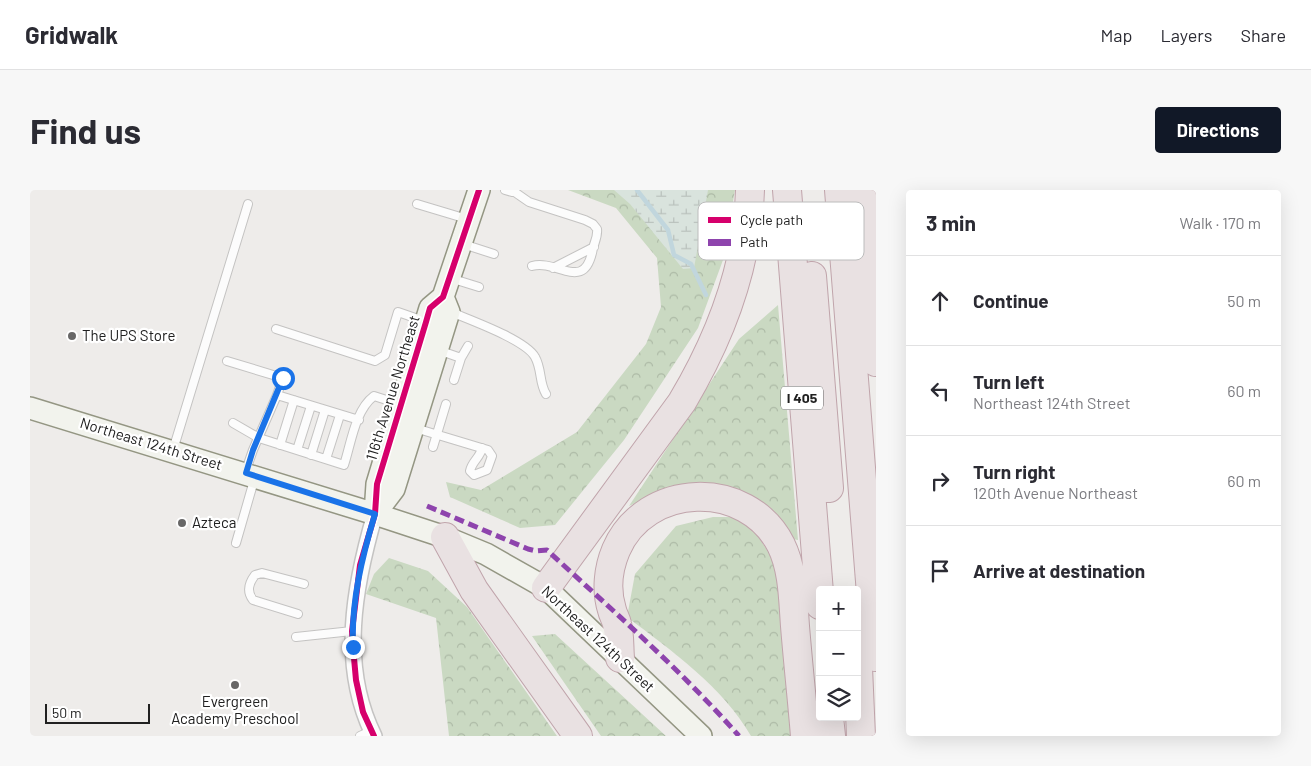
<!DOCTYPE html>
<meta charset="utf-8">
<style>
:root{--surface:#fff;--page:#f7f7f7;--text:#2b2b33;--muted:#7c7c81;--line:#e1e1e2;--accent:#111827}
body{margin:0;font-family:Barlow,sans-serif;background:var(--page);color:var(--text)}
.controls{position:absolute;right:15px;bottom:15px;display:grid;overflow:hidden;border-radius:5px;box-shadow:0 5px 20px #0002}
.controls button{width:45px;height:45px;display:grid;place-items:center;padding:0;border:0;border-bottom:1px solid var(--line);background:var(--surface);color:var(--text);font:25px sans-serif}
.scale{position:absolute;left:15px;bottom:12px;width:105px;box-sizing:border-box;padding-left:5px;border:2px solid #202020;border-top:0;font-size:14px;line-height:18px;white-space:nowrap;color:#202020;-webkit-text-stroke:4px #fff;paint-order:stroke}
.stop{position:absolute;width:15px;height:15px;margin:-11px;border:4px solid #1a73e8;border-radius:50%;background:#fff}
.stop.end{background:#1a73e8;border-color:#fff;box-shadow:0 1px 5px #0008}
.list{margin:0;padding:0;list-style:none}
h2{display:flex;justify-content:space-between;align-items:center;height:65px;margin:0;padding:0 20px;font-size:21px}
h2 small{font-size:16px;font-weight:400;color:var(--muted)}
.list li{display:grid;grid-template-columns:32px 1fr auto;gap:15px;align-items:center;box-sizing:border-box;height:90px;padding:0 20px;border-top:1px solid var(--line)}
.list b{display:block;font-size:19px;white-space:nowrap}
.list p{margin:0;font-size:16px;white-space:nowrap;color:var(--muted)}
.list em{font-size:16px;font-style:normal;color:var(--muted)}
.icon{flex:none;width:28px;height:28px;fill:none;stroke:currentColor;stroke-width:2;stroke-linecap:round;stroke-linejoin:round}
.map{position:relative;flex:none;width:846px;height:546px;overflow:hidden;border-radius:5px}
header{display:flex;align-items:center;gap:30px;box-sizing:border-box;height:70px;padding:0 25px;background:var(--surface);border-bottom:1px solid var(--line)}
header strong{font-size:24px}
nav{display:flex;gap:28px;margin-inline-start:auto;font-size:18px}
.intro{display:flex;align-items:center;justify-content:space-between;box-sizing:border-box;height:120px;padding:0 30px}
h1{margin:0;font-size:35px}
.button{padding:12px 22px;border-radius:5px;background:var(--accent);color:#fff;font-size:18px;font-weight:700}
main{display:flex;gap:30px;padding:0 30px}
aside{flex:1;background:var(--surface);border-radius:5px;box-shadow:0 5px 20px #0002}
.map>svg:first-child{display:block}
</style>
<header>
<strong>Gridwalk</strong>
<nav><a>Map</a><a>Layers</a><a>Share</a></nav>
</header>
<div class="intro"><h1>Find us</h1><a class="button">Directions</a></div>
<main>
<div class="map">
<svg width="846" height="546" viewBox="0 0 846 546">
<defs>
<pattern id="forest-crowns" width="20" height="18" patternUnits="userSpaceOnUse" patternTransform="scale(1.25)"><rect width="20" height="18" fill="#cad9c2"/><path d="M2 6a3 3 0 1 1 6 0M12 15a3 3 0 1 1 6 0" fill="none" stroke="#adbaa6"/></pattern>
<pattern id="wetland-marsh" width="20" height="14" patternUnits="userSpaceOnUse" patternTransform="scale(1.25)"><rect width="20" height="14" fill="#d9e3dd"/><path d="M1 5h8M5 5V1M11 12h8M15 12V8" fill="none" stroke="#bac2bd"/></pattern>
</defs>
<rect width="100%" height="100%" fill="#eeecea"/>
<path fill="url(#forest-crowns)" d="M 538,0 L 705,0 L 693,70 L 668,138 L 594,250 L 525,335 L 490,338 L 420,307 L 416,292 L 451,300 L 547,242 L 616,154 L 631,117 L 627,68 L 586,18 Z
M 748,115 L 768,350 L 762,349 C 757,342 752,333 747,327 C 720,296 676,287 638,299 C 625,303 612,310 599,316 L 709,149 Z
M 683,327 L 710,327 L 724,340 L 741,366 L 751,397 L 765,546 L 721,546 C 693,497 642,461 597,427 L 605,384 L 646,336 Z
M 359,368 L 398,381 L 437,417 L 527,546 L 419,546 L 406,428 L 336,404 L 344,384 Z
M 525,444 L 636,546 L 571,546 L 502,446 Z"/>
<path fill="url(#wetland-marsh)" d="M 584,0 L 678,0 L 664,78 L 653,79 L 600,14 Z"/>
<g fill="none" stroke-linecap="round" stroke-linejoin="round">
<path stroke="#c1d6dd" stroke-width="4.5" d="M 607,0 L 638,40 L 644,65 L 661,74 L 676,105"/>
<g stroke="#c4c3c2" stroke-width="10">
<path id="lane" d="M 475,0 L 482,2
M 486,3 L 499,12 L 555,30 L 563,34 L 567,39 C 568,46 565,51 563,58 C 555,104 528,69 502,76
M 387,14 L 437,29
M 433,54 L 464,64
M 523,78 L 564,57
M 420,88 L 449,97
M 421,122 C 440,130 496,150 505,167 C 512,179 509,193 516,204
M 246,139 L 345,171 L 355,165 L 368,122 L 394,131
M 408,160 L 431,168 L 424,190
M 431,168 L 438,156
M 197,171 L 253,188 L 247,205
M 203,233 L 229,248 L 314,275 C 321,254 325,220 344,206 L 369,214
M 385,238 L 458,260 L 462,266 L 457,280 L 444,285 L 440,281 C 442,271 450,268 452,258
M 250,255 L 264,210
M 403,257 L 416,214
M 143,260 L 218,14
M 267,260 L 281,216
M 281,265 L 295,220
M 296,269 L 310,225
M 215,283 L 223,260 L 247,205 L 329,230
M 206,353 L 225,287
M 268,424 L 223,410 C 216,401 219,393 225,385 L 232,383 L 274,394
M 266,447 L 322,441
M 330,546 L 341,541"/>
</g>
<g stroke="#c4c3c2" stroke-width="18">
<path id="street" d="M 344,546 C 309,476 324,396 345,324"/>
</g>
<g stroke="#949683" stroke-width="24">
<path id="secondary" d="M 0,218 L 345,324 L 415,347 L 456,364 L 516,398 L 671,546
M 345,324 L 347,294 L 400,118 L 413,107 L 449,0
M 345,324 L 364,299 L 419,122 L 413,107"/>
</g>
<g stroke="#c0a4ab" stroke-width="30">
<path id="highway" d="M 757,0 L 790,415
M 809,0 L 846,467
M 832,0 L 846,172
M 782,86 L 799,298
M 415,347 L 444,400 L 548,546
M 516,398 L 652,212 C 690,148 718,75 720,0
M 827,454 L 831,546
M 590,468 C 589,457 590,445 587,434 C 586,429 583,425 582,420 C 576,401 578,379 586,360 C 615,292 717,288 751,355 C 763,379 763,409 765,436 C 768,473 772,509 775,546
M 799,527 L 801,546"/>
</g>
<use href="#lane" stroke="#fcfcfc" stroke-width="8"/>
<use href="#street" stroke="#fcfcfc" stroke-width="15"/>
<use href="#secondary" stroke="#f2f3ed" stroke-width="21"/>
<use href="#highway" stroke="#e9e1e2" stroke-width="28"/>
<path stroke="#8e44ad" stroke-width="5" stroke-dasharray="10 5" stroke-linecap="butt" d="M 397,316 L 498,359 L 506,361 L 517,360 C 583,421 650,479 709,546"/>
<g stroke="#fff" stroke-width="9">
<path id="cycleway" d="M 344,546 L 333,522 L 326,490 L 323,457 L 322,441 L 330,375 L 345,324 L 347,294 L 396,132 L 400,118 L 413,107 L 449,0"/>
</g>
<use href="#cycleway" stroke="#d6006c" stroke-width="6"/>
</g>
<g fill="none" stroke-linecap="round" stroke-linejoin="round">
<path stroke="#1a73e8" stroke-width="6" d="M 253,188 L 223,260 L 216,283 L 345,324 C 332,367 321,412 323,457"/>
</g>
<g fill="#686767" stroke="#fff" stroke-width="2">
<circle cx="42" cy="146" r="5"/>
<circle cx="152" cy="333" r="5"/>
<circle cx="205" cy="495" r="5"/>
</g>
<g text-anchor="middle" stroke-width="4.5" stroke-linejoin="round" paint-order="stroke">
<rect fill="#fff" stroke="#636363" stroke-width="1" x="751" y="196.5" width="42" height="23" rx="4"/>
<g font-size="14" font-weight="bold" fill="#202020">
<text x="772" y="213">I 405</text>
</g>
<g font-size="15" fill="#202020" stroke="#fff" text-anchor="start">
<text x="52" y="151">The UPS Store</text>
<text x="162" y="338">Azteca</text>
<text x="205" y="517" text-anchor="middle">Evergreen<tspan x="205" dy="17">Academy Preschool</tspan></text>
</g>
<g font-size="15" fill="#202020" stroke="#fff">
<text transform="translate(363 198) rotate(-73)" y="5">116th Avenue Northeast</text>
<text transform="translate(121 254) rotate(17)" y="5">Northeast 124th Street</text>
<text transform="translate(568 449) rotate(43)" y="5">Northeast 124th Street</text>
</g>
</g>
<rect x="668" y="12" width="166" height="58" rx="8" fill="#fff" stroke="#bcbcbc" stroke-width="1"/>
<rect x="678" y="27" width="23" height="6" fill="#d6006c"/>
<rect x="678" y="49" width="23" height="7" fill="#8e44ad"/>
<g font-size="14" fill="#202020">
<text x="710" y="35">Cycle path</text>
<text x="710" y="57">Path</text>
</g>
</svg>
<div class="controls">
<button>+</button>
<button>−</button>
<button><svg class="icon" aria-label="layers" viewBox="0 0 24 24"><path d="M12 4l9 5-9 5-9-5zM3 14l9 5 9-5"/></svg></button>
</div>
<div class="scale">50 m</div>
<div class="stop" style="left:253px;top:188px"></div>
<div class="stop end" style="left:323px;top:457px"></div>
</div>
<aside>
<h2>3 min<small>Walk · 170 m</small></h2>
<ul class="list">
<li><svg class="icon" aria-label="ahead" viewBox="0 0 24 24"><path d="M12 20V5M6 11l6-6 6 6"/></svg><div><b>Continue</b></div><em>50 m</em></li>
<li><svg class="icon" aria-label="left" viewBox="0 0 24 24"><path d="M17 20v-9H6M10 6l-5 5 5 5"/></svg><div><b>Turn left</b><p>Northeast 124th Street</p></div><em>60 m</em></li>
<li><svg class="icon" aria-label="right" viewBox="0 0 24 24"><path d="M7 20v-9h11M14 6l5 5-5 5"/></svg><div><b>Turn right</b><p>120th Avenue Northeast</p></div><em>60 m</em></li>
<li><svg class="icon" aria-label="arrive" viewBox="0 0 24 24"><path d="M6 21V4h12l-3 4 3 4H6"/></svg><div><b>Arrive at destination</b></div></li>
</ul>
</aside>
</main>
